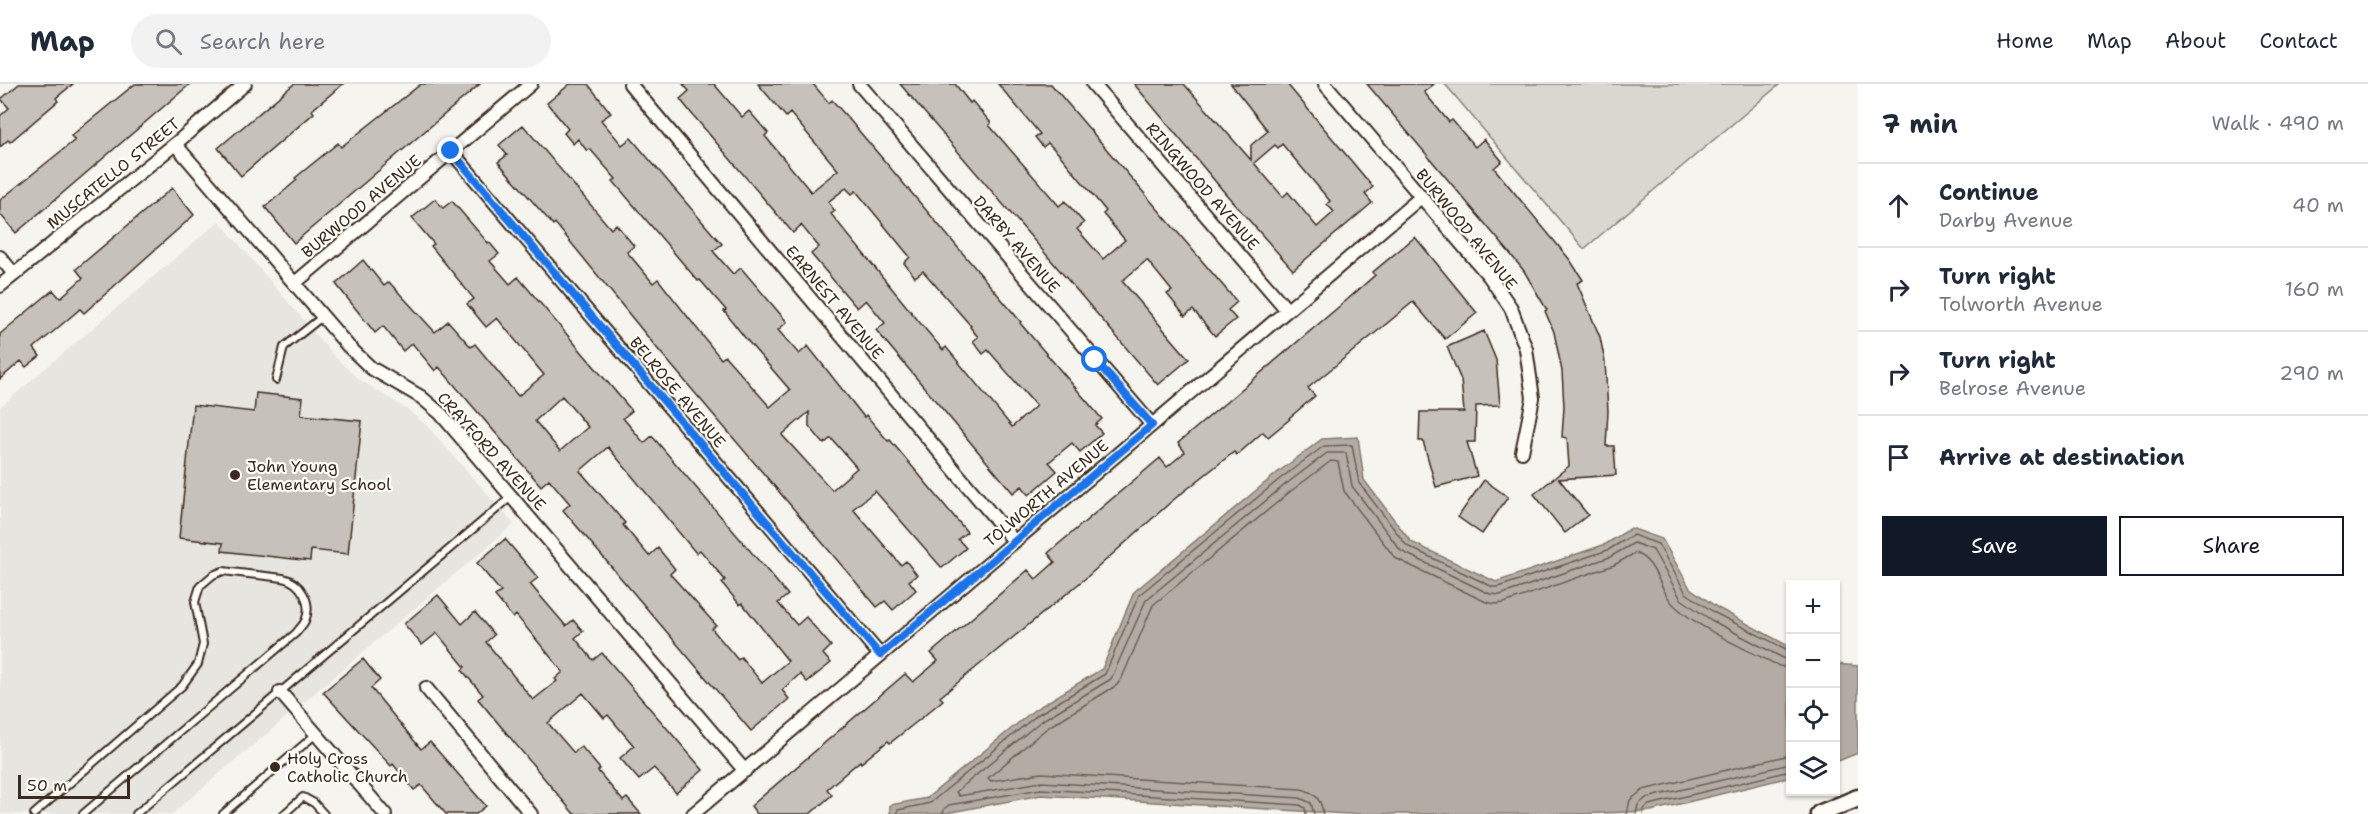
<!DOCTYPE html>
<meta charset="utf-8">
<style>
:root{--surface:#fff;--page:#f2f2f3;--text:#1f2937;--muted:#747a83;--line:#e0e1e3;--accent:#111827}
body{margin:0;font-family:"Shantell Sans",sans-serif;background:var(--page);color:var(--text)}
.controls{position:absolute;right:18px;bottom:18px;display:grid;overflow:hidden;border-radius:0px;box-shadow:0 2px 4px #0004}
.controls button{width:54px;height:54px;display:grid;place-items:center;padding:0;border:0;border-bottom:2px solid var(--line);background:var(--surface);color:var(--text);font:30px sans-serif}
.scale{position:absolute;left:18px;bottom:15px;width:112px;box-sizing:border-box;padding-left:6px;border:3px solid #3b2a1e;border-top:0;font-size:16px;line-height:21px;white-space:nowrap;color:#3b2a1e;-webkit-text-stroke:4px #fdfcf7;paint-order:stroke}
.stop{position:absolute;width:18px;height:18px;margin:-14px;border:4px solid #1a73e8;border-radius:50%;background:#fff}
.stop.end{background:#1a73e8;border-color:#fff;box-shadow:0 2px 6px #0008}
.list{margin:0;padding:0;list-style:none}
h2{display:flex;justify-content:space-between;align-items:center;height:78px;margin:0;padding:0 24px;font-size:26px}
h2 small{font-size:20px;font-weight:400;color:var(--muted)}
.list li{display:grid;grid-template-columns:39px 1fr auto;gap:18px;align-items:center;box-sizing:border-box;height:84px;padding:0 24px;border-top:2px solid var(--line)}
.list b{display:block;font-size:22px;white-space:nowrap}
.list p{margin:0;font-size:20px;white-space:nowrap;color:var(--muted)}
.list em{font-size:20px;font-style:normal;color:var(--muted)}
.actions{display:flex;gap:12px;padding:18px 24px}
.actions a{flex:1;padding:14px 0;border:2px solid var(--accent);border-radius:0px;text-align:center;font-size:21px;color:var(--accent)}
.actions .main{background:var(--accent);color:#fff}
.icon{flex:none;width:33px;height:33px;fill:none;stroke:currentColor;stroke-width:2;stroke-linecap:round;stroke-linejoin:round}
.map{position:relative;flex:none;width:1858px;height:730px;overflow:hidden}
header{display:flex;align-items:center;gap:36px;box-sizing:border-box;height:84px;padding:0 30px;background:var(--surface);border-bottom:2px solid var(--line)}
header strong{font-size:28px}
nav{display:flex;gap:33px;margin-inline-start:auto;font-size:21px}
.search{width:420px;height:54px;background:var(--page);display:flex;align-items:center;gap:15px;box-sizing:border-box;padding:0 21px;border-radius:33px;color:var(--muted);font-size:22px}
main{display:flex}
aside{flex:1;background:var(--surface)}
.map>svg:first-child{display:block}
</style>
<header>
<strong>Map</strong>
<div class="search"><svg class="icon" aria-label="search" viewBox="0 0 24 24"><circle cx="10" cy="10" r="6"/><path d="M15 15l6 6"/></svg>Search here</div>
<nav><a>Home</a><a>Map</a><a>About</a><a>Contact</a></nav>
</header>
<main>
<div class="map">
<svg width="1858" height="730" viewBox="0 0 1858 730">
<rect width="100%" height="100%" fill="#f5f4ee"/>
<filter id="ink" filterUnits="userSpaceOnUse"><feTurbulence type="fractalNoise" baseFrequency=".0167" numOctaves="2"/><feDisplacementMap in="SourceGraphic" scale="12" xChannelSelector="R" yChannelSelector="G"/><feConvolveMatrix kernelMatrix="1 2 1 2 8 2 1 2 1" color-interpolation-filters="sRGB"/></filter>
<g filter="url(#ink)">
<path fill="#e7e5df" d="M 219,137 L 335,273 L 357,294 L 408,326 L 427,342 L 514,440 L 172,730 L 0,730 L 0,323 Z"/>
<path fill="#dad6d0" stroke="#8a8077" stroke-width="1.5" d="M 1445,0 L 1780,0 L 1584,165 Z"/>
<path fill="#b4aca4" stroke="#84786e" stroke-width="1.5" d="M 1358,353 L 1364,396 L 1411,458 L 1496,498 L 1606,460 L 1631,444 L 1662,455 L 1690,504 L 1718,524 L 1790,563 L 1790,693 L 1651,727 L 1579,730 L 1348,730 L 1041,711 L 941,730 L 890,730 L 890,721 L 927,714 L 1034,626 L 1102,585 L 1134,508 L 1277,389 L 1322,355 Z
M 1836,580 L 1858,582 L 1858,669 L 1836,678 Z"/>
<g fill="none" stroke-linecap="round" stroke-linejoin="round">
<path stroke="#6b5e54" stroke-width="1.5" d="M 896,730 L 898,726 L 930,719 L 1037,631 L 1105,590 L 1139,511 L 1281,394 L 1324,362 L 1352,361 L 1359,399 L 1407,462 L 1493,503 L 1498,503 L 1608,466 L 1633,451 L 1658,460 L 1686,509 L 1715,529 L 1790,567
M 943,730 L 944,725 L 949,721 L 1041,705 L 1300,721 L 1305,724 L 1306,730
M 1314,730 L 1311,719 L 1300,714 L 1041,698 L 959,712 L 956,708 L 1041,637 L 1111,595 L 1146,516 L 1286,400 L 1327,369 L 1346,369 L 1352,402 L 1401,467 L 1490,510 L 1500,511 L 1610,473 L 1634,459 L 1653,466 L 1681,515 L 1711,536 L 1783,574 L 1790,575
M 1323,730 C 1322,716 1315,708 1301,705 L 1041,689 L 991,697 L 988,694 L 1047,644 L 1117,601 L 1122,594 L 1153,521 L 1291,407 L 1331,377 L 1338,378 L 1344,407 L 1395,474 L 1486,518 L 1496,520 L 1504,519 L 1614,481 L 1635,469 C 1657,477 1658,504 1673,520 C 1697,544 1748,566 1779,582 L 1790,584
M 1627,730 L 1630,716 L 1643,706 L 1790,671
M 1636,730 L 1638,721 L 1646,714 L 1790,680
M 1643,730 L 1644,725 L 1649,721 L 1790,687"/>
</g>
<path fill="#c7c1bb" stroke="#3b2a1e" stroke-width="1.5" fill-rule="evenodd" d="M 19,0 L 73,0 L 56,14 L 58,17 L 10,58 L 8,56 L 0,63 L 0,32 L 9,24 L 1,15 Z
M 135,0 L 190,0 L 16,149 L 0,130 L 0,116 L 75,56 L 71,52 Z
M 294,0 L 343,0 L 312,26 L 314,29 L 241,92 L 218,64 Z
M 421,0 L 480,0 L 294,159 L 265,123 L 297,96 L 295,94 L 338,59 L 341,63 Z
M 570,0 L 588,0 L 611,29 L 601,36 L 622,61 L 631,54 L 712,149 L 722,160 L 713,167 L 733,190 L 741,184 L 787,238 L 778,246 L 799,270 L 808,262 L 864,333 L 866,331 L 888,357 L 890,356 L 967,448 L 958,455 L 966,464 L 942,484 L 875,407 L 853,425 L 901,481 L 906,477 L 917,491 L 909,497 L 916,506 L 893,526 L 885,517 L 877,523 L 656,263 L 555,139 L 553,141 L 498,78 L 507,71 L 499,61 L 523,41 L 611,145 L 616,140 L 634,162 L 627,168 L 653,199 L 658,195 L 721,275 L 725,272 L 770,323 L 790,306 L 746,255 L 724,227 L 726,226 L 700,196 L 698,197 L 613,97 L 616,95 L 590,65 L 587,67 L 578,55 L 573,60 L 564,49 L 568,45 L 547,19 ZM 809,328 L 809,342 L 824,360 L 831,354 L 857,384 L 832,406 L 782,351 Z
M 683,0 L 714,0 L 742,33 L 749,27 L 768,49 L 765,52 L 811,108 L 838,86 L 790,29 L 786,33 L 758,0 L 813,0 L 829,19 L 832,16 L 848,34 L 1021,238 L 1020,239 L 1102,335 L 1095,341 L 1102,349 L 1080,368 L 1072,359 L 1049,378 L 1057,387 L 1029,411 L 1022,402 L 1013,409 L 876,246 L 885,239 L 866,216 L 857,224 L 811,170 L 819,163 L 801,141 L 793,149 L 692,30 L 680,15 L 689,7 ZM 846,104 L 852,110 L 856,107 L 910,173 L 904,179 L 915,193 L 923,187 L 971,242 L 970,243 L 978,253 L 973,257 L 983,270 L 988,266 L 1036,322 L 1012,343 L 946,263 L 943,266 L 921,240 L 831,130 L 835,127 L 828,118 Z
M 900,0 L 955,0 L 970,19 L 972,17 L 991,39 L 989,41 L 1059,122 L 1065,117 L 1084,139 L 1077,145 L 1103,175 L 1125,156 L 1103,130 L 1106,127 L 1059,70 L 1048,59 L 1043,63 L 1035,53 L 1040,50 L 998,0 L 1051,0 L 1237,218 L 1228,226 L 1236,235 L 1215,252 L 1193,226 L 1185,232 L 1167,210 L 1172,207 L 1147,176 L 1122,197 L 1189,275 L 1158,301 Z
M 1134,0 L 1184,0 L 1251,76 L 1251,61 L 1268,47 L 1231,0 L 1287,0 L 1373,103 L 1365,110 L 1372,119 L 1293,186 L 1225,109 ZM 1282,60 L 1330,117 L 1327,120 L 1334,128 L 1317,143 L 1288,108 L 1283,113 L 1254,79 L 1275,61 L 1278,64 Z
M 1367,0 L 1434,0 L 1424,8 L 1449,38 L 1452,36 L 1475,63 L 1484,55 L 1502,77 L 1494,84 L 1570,176 L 1583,196 L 1577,199 L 1600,253 L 1605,278 L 1608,327 L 1606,362 L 1614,362 L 1616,391 L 1559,395 L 1588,431 L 1565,449 L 1534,410 L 1569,382 L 1567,354 L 1562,353 L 1564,323 L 1562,287 L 1554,248 L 1545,227 L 1547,226 L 1524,187 L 1508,167 Z
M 172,104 L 194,131 L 84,229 L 80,225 L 34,264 L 40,272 L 26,283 L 21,277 L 0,295 L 0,250 L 53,206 L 60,214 L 83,194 L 76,185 Z
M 435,115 L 443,124 L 452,117 L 488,159 L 489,158 L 499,170 L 490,177 L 510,200 L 518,193 L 632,327 L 623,334 L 644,359 L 652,352 L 788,511 L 778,519 L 797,541 L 806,533 L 831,562 L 823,570 L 831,579 L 807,598 L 800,590 L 782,606 L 789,615 L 751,647 L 563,426 L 570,420 L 549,395 L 541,402 L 439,283 L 435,287 L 412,259 L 403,267 L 383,242 L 375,249 L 336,200 L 363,176 L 384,202 L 389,198 L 435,248 L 448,237 L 471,263 L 475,260 L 518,312 L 544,291 L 497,234 L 486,243 L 467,220 L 474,215 L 431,162 L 434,160 L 412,134 ZM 562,312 L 588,343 L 560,367 L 535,337 ZM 608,363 L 696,469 L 700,466 L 725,496 L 722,499 L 740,521 L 742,519 L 788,577 L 762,599 L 741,573 L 738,576 L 712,545 L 716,541 L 670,490 L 675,485 L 658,464 L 649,472 L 623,441 L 625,439 L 580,387 Z
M 1415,153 L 1477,229 L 1445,255 L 1413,218 L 1308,304 L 1315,312 L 1289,334 L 1290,335 L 1268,353 L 1263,348 L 1237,371 L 1234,368 L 1172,417 L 1087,493 L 940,613 L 943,616 L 919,636 L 890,659 L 888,657 L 861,679 L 860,677 L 827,705 L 832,711 L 810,730 L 757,730 L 751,722 L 905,590 L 913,598 L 938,577 L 931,569 L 1028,486 L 1036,495 L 1055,478 L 1048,469 L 1160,374 L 1167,383 L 1185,368 L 1178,359 L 1348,215 L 1375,191 L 1373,188 Z
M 1484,247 L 1496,276 L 1500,321 L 1476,322 L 1475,358 L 1467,358 L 1477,392 L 1436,403 L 1423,357 L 1419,357 L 1420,328 L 1464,328 L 1461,296 L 1447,263 Z
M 256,309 L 303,314 L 301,331 L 362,337 L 348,470 L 311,466 L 310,477 L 222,467 L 223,459 L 179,454 L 193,321 L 254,328 Z
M 1484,396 L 1508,413 L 1482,450 L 1458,433 Z
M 505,455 L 538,494 L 530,500 L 566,542 L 573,536 L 583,547 L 575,554 L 593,576 L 602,569 L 703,686 L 676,709 L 654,684 L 639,696 L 620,674 L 634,662 L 608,631 L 604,634 L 583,609 L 548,639 L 574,669 L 581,662 L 600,685 L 598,687 L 623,717 L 627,714 L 641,730 L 574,730 L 478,615 L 483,611 L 462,586 L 465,583 L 437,549 L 422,561 L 404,540 L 438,511 L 462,540 L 475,528 L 494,551 L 486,558 L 533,616 L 557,597 L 555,595 L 563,588 L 516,531 L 513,534 L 495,512 L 501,508 L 477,479 Z
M 363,575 L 380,596 L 371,604 L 421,665 L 430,658 L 486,722 L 476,730 L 446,730 L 421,701 L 414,706 L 393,680 L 391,682 L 323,608 Z"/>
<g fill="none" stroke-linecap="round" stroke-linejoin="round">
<g stroke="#3b2a1e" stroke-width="10">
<path id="lane" d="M 276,296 L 284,263 L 322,233
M 34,730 L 182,602 L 198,580 L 203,560 L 195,518 L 200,502 L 213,491 L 223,487 L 283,494 C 301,498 313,519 305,537 C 303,541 299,545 296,549 L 83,730
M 136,730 L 511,413
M 223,730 L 316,650
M 284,730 L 303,713 L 314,719 L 324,730"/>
</g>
<g stroke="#3b2a1e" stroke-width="16">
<path id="street" d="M 630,0 L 1014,457
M 859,0 L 1152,341
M 1093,0 L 1287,226
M 1325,0 L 1489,192 L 1511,224 L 1526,265 L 1533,314 L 1522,368
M 175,60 L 348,262 L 371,284 L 421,313 L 441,330 L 745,687
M 451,67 L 880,571
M 0,173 L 14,190
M 295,199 L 531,0
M 0,202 L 175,60 L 245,0
M 426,604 L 531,730
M 280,608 L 385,730
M 693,730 L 1421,113"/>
</g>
<g stroke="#3b2a1e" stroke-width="21">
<path id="secondary" d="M 1819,730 L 1858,714"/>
</g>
<use href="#lane" stroke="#fdfcf7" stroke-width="6"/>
<use href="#street" stroke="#fdfcf7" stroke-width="12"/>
<use href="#secondary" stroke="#fdfcf7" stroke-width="16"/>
</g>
</g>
<g fill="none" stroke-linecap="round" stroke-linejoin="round" filter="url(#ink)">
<path stroke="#1a73e8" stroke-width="8" d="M 451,67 L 880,571 L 1152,341 L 1095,276"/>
</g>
<g fill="#3b2a1e" stroke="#fdfcf7" stroke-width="2">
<circle cx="235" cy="391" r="6"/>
<circle cx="275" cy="683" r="6"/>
</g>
<g text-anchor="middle" stroke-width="4.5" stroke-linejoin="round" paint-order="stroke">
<g font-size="16" fill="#3b2a1e" stroke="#fdfcf7">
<text transform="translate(113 89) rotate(-39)" y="6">MUSCATELLO STREET</text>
<text transform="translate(1203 102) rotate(49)" y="6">RINGWOOD AVENUE</text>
<text transform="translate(361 122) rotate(-40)" y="6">BURWOOD AVENUE</text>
<text transform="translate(1467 145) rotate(51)" y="6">BURWOOD AVENUE</text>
<text transform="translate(1017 160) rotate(49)" y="6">DARBY AVENUE</text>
<text transform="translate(835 218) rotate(50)" y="6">EARNEST AVENUE</text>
<text transform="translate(678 308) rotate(50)" y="6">BELROSE AVENUE</text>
<text transform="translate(492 367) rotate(48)" y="6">CRAYFORD AVENUE</text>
<text transform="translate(1046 409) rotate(-40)" y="6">TOLWORTH AVENUE</text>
</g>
<g font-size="16" fill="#3b2a1e" stroke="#fdfcf7" text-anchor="start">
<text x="247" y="388">John Young<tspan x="247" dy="18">Elementary School</tspan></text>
<text x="287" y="680">Holy Cross<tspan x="287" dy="18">Catholic Church</tspan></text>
</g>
</g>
</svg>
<div class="controls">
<button>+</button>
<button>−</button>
<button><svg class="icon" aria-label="locate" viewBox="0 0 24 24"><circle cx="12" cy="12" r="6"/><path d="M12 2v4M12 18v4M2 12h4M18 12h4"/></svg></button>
<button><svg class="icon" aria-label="layers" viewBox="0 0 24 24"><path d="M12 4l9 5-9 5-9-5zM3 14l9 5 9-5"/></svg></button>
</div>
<div class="scale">50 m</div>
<div class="stop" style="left:1095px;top:276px"></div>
<div class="stop end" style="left:451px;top:67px"></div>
</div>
<aside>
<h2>7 min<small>Walk · 490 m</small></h2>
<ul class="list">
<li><svg class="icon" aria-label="ahead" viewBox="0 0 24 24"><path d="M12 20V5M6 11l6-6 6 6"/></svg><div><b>Continue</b><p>Darby Avenue</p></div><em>40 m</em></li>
<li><svg class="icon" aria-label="right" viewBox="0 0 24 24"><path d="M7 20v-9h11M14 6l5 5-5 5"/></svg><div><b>Turn right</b><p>Tolworth Avenue</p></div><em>160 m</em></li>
<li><svg class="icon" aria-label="right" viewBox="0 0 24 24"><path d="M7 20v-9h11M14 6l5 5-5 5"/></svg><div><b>Turn right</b><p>Belrose Avenue</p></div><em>290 m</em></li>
<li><svg class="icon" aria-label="arrive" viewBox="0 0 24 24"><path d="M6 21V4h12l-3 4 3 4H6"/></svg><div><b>Arrive at destination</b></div></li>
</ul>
<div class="actions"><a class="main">Save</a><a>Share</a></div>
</aside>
</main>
